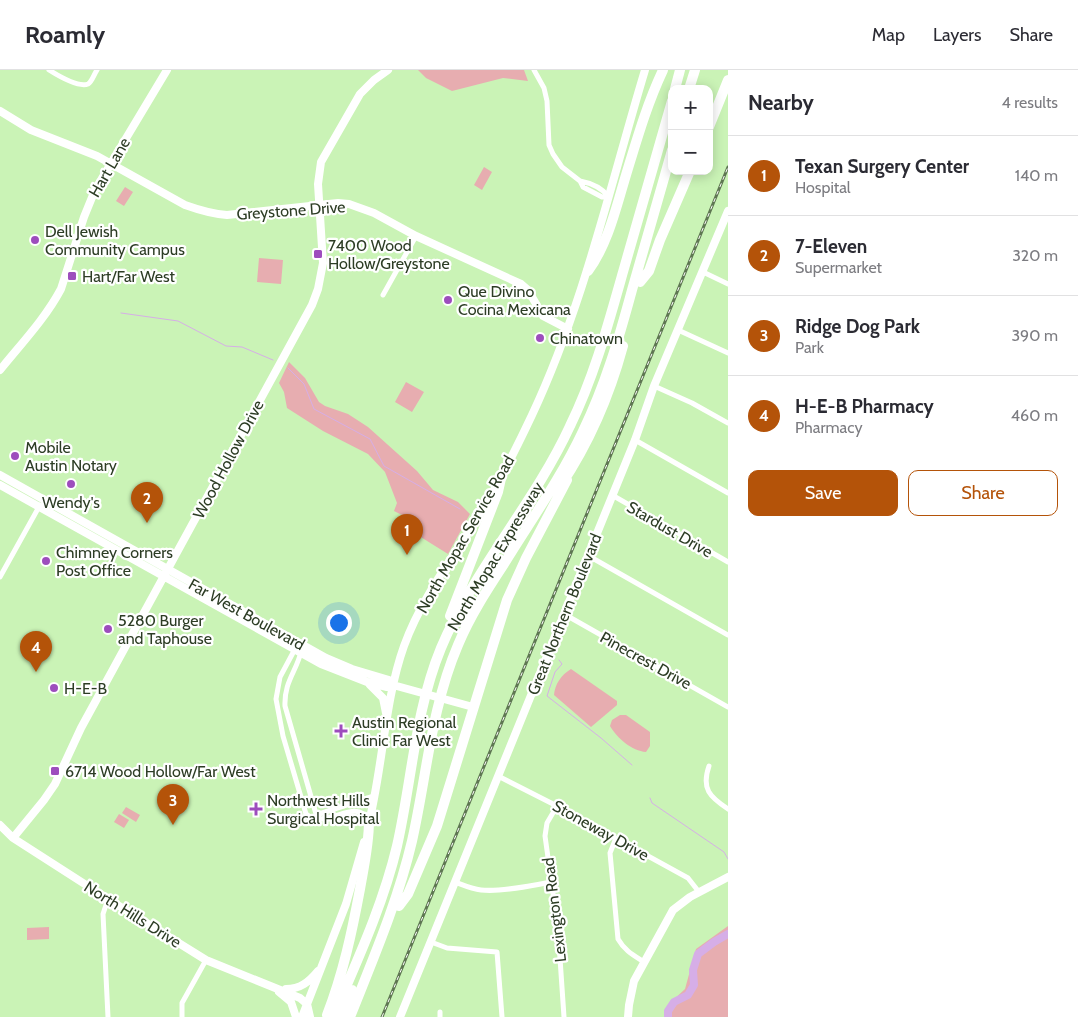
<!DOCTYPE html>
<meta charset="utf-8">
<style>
:root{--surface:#fff;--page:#f2f2f3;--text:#2b2b33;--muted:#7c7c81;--line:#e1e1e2;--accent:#b45309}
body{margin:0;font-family:Cabin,sans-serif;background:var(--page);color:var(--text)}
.controls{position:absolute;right:15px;top:15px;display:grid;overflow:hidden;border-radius:10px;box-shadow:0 2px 12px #0003}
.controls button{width:45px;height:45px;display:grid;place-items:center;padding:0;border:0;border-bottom:1px solid var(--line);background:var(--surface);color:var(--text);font:25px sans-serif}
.you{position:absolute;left:338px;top:552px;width:18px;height:18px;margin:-12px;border:4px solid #fff;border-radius:50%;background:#1a73e8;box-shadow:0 0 0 8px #1a73e833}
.badge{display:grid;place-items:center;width:32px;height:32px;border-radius:50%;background:var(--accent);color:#fff;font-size:16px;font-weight:700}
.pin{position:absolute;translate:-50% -41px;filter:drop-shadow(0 1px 2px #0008)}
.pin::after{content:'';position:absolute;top:26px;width:18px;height:15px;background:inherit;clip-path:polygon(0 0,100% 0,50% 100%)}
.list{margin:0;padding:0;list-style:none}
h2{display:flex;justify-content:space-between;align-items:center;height:65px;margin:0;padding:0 20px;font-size:21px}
h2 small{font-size:16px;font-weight:400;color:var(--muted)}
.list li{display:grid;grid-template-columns:32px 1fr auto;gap:15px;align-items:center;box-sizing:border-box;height:80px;padding:0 20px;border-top:1px solid var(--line)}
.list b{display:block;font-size:19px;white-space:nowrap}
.list p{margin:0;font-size:16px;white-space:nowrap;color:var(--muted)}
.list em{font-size:16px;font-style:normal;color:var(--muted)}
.actions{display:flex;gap:10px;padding:15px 20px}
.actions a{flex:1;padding:11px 0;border:1px solid var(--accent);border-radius:10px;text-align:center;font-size:18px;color:var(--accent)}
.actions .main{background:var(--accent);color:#fff}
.map{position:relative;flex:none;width:728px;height:947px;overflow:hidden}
header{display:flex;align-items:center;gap:30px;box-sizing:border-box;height:70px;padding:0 25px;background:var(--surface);border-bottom:1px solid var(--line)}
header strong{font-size:24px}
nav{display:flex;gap:28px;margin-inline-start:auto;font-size:18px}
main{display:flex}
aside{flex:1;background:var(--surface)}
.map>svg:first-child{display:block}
</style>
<header>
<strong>Roamly</strong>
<nav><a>Map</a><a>Layers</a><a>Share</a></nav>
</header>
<main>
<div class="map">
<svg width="728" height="947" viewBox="0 0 728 947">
<rect width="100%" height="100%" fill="#caf3b6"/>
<path fill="#e7adb0" d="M 418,0 L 524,0 L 528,11 L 503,8 L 452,21 L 426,8 Z
M 484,97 L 492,102 L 482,120 L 474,115 Z
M 125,117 L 133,122 L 124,136 L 116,131 Z
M 259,188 L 283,190 L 281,214 L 257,212 Z
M 289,292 L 305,308 L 319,332 L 325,336 L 348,344 L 368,357 L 417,401 L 433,420 L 458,432 L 470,444 L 448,484 L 403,456 L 402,445 L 394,441 L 397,433 L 385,402 L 368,384 L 323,361 L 287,338 L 284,322 L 279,313 Z
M 406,312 L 424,322 L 412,342 L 395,332 Z
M 571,599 L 617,631 L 617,635 L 591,657 L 554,625 C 555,614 561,605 571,599 Z
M 620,645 L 626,645 L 650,662 L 650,676 L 646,682 C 632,681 617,668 610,656 L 612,650 Z
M 126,737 L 140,745 L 136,752 L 122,743 Z
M 119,744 L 129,750 L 124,758 L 114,752 Z
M 728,856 L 728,947 L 667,947 L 667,936 L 685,919 L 696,879 Z
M 49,857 L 49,869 L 27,870 L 27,858 Z"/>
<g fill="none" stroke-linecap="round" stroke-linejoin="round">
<path stroke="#d6aee7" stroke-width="1" d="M 121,243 L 178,251 L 226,276 L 242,277 L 273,290
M 288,298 L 304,314 L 314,339 L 370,369 L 384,396 L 460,439
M 559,590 L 562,594 L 555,602 L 547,626 L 601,668 L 632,695
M 650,728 L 652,733 L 724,782 L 728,789"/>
<path stroke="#d6aee7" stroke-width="8" d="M 668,947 L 668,941 L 674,932 L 688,925 L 694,915 L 693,900 L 698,884 L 714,872 L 728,864"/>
<path stroke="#fff" stroke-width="5" d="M 49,0 C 57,5 78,18 88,14 C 92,12 94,4 97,0
M 534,0 L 544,18 L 547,31 L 549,75 L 553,84 L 562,97 L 580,111 L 583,117 L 602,127 L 609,127
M 580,111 C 591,113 602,118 609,127
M 703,202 L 728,214
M 383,225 L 416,166
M 678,260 L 728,283
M 654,316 L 692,333 L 728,353
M 635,370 L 728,423
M 612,425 L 728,492
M 587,485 L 728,565
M 0,507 L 40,435
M 564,544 L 728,637
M 295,579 L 280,607 L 276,629 L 283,666 L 306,744 C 328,761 354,726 369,750
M 301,582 C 296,602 284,612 285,636 L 316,744
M 709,696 C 701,719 710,727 728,739
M 498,706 L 557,736 L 688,808 L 699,822
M 557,736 L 547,753 L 545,766 L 558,859 L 564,947
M 316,745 L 374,726
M 616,768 L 610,783 L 618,869 C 625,881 633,885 644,892
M 455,812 C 463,815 472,819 481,820 C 501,822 531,816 551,812
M 108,829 L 103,844 L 108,947
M 431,872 L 447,878 L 497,882 L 502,947
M 440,942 L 440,947
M 182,947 L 182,933 L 206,890"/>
<path stroke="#fff" stroke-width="8" d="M 0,41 L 31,60 L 97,86 L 185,135 C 199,140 212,144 227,145 L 338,133 L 349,134 L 374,143 L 416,166 L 521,214 L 528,220 L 543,246 L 568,259
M 0,300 C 21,274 45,249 61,219 L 84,147 L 95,120 L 167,0
M 0,405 L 326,588 L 352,599 L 389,610 L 393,615 L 473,637
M 0,415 L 321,594 L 367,612 L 387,617 L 393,615
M 370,615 L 383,628 L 386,643
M 0,755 L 13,768 L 108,829 L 206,890 L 300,928 L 307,934 L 310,947
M 368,756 C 383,699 384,632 404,576 C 421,529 452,488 479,446 C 499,413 516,379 532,345 C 584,234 610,116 645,0
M 13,768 L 44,730 L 55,714 L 81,658 L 312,235 L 318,219 L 323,193 L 318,114 L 321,92 L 360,24 L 374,10 L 388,0
M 286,919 C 300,919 309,912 318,901
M 279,922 L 291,932 L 296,947
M 302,947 L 346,834 L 364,772
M 400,947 L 635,370 L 654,316 L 728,141
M 628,947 L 629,935 L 634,911 L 673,840 L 690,827 L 728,807"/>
<path stroke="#fff" stroke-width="10" d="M 675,19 L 680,0
M 689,19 L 695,0
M 709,57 L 728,10
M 588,201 C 608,174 616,138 626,105 C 637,69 647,34 663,0
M 640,212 L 649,201 L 660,170 L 690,101
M 561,415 C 589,373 610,324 623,276
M 450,546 L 498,422 L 502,404
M 399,836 L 408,824 L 437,756 L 507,530 L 526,488 L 567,410
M 327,945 C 343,904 352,862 360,819 C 364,796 369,774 369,751
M 333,947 C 357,891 383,835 397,776 C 412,710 415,641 441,578 C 474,499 534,434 570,356 C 594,307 608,255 623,202 C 639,145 656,88 672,31
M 341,947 L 352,920
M 350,947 C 373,889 398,831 412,771 C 427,705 431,638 458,575 C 470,546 487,520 504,494 C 531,450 561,408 583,361 C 605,316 619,268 632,220 C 645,174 659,127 672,80"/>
<g stroke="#5e7652" stroke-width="3">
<path id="rail" d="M 382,947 L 728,97"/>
</g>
<use href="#rail" stroke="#fff" stroke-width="1" stroke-dasharray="4" stroke-linecap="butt"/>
</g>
<g fill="#9d4dbd" stroke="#fff" stroke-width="2">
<circle cx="35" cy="170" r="5"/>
<rect x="313" y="179" width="10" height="10" rx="2.5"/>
<rect x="67" y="201" width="10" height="10" rx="2.5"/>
<circle cx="448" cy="230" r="5"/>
<circle cx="540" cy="268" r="5"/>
<circle cx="15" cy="386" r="5"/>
<circle cx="71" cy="414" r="5"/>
<circle cx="46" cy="491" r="5"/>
<circle cx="108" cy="559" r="5"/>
<circle cx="54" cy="618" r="5"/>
<path d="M338.5 653.5h5v5h5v5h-5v5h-5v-5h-5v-5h5z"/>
<rect x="50" y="696" width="10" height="10" rx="2.5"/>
<path d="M253.5 731.5h5v5h5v5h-5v5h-5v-5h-5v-5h5z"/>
</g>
<g text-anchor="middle" stroke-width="4.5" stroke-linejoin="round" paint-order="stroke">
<g font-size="16" fill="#2d3d25" stroke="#fff">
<text transform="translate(109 97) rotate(-60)" y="6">Hart Lane</text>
<text transform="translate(291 140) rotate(-4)" y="6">Greystone Drive</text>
<text transform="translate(228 389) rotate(-62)" y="6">Wood Hollow Drive</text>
<text transform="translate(670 459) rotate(30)" y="6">Stardust Drive</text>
<text transform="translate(465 464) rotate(-60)" y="6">North Mopac Service Road</text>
<text transform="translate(495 486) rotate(-59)" y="6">North Mopac Expressway</text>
<text transform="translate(247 544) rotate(29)" y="6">Far West Boulevard</text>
<text transform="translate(564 544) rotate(-68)" y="6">Great Northern Boulevard</text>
<text transform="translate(646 590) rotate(29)" y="6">Pinecrest Drive</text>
<text transform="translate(601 760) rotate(29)" y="6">Stoneway Drive</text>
<text transform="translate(554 840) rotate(-97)" y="6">Lexington Road</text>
<text transform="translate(133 844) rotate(32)" y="6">North Hills Drive</text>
</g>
<g font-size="16" fill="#2d3d25" stroke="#fff" text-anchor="start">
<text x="45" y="167">Dell Jewish<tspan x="45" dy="18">Community Campus</tspan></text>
<text x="328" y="181">7400 Wood<tspan x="328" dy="18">Hollow/Greystone</tspan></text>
<text x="82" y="212">Hart/Far West</text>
<text x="458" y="227">Que Divino<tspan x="458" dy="18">Cocina Mexicana</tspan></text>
<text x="550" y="274">Chinatown</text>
<text x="25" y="383">Mobile<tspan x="25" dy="18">Austin Notary</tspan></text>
<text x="71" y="438" text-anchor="middle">Wendy's</text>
<text x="56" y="488">Chimney Corners<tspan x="56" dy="18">Post Office</tspan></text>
<text x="118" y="556">5280 Burger<tspan x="118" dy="18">and Taphouse</tspan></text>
<text x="64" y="624">H-E-B</text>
<text x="352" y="658">Austin Regional<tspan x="352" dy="18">Clinic Far West</tspan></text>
<text x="65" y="707">6714 Wood Hollow/Far West</text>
<text x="267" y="736">Northwest Hills<tspan x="267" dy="18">Surgical Hospital</tspan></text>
</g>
</g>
</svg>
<div class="controls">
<button>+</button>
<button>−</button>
</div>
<div class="you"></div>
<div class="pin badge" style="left:407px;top:485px">1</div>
<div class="pin badge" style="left:147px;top:453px">2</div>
<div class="pin badge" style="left:173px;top:755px">3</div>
<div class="pin badge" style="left:36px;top:602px">4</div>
</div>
<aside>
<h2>Nearby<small>4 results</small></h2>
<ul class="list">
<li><span class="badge">1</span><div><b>Texan Surgery Center</b><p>Hospital</p></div><em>140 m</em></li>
<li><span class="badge">2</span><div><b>7-Eleven</b><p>Supermarket</p></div><em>320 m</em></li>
<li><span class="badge">3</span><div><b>Ridge Dog Park</b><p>Park</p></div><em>390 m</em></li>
<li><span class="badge">4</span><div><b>H-E-B Pharmacy</b><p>Pharmacy</p></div><em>460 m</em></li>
</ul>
<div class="actions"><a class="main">Save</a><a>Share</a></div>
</aside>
</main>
